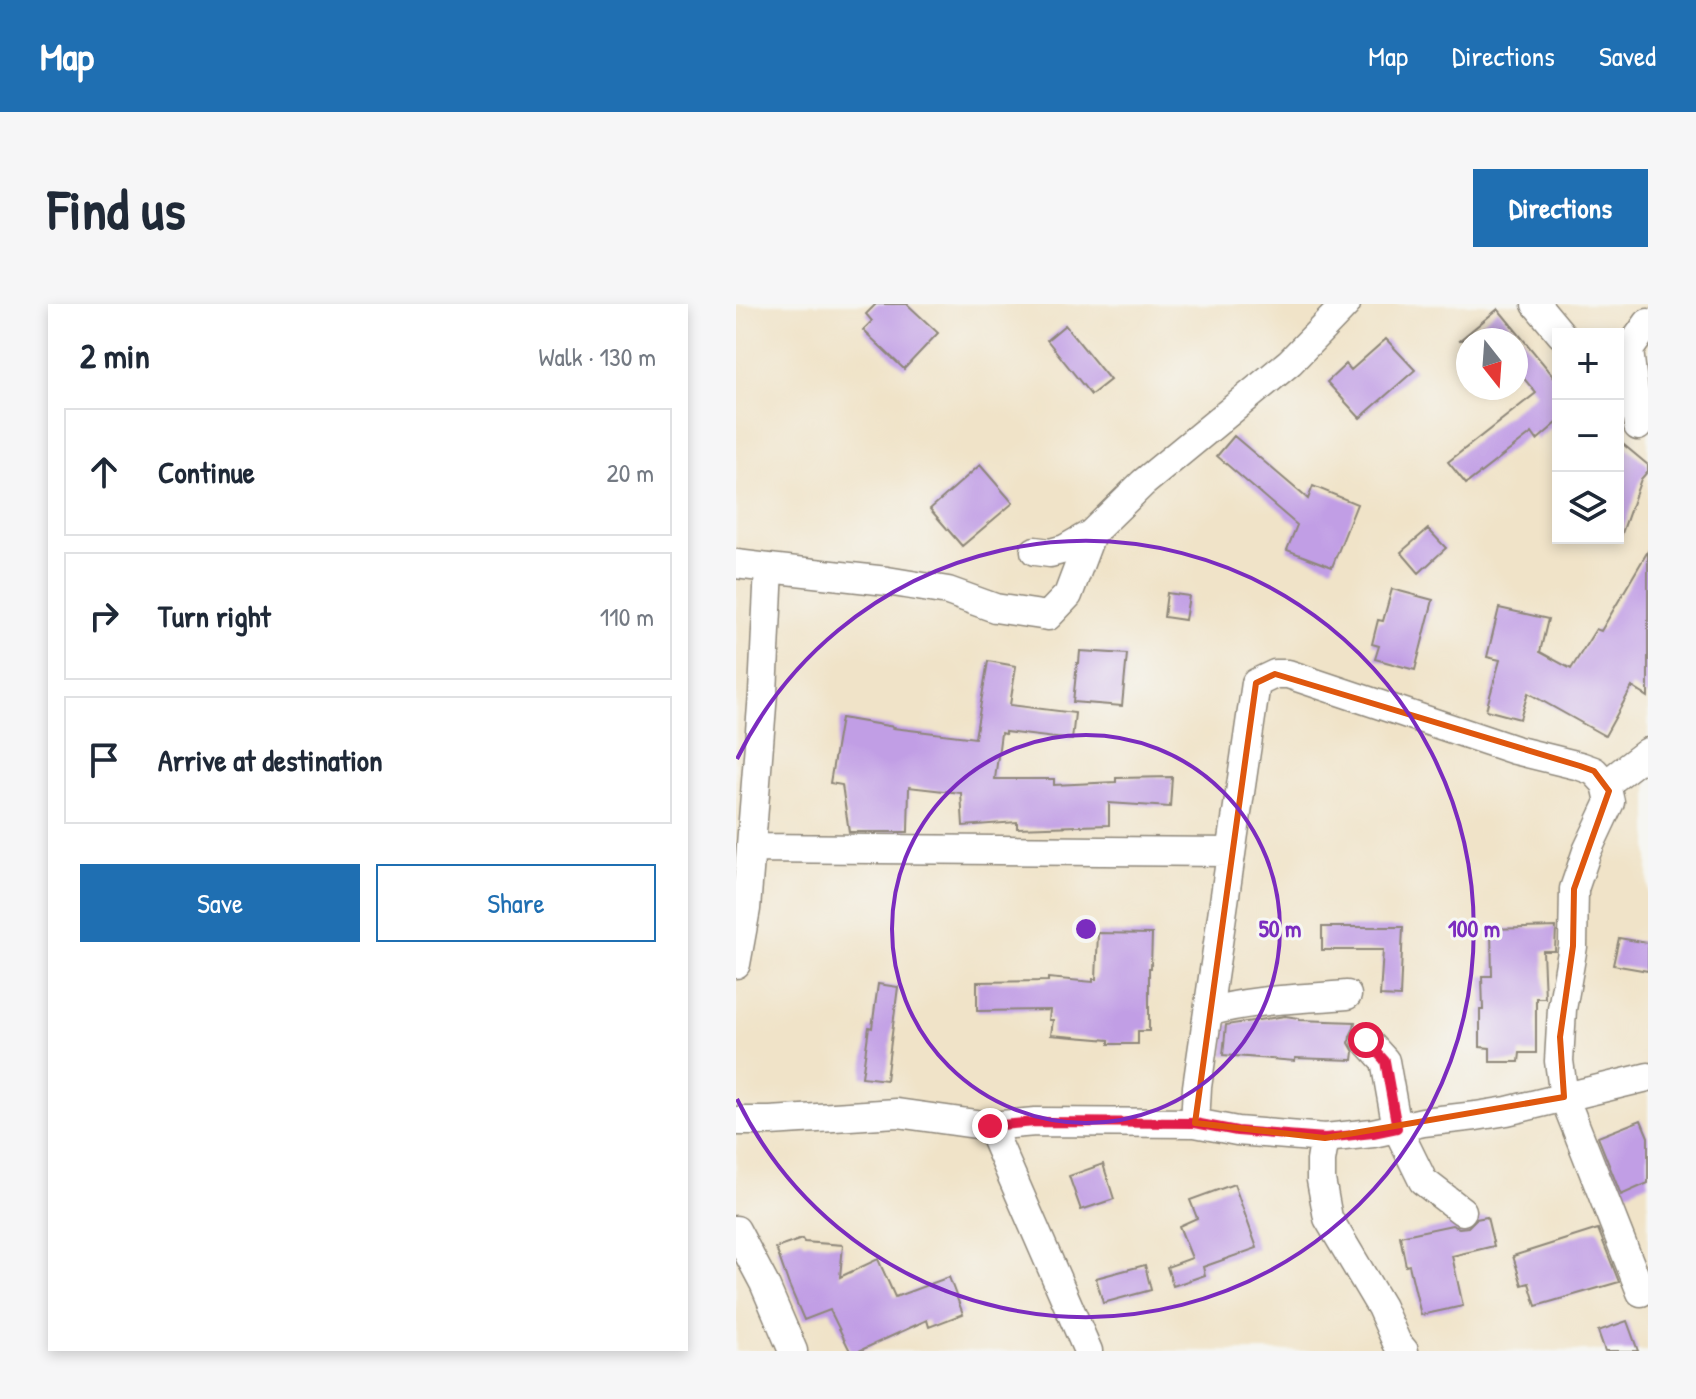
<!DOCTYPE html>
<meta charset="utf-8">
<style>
:root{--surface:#fff;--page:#f6f6f7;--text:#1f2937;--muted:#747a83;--line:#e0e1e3;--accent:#1f6fb2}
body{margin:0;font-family:"Patrick Hand",sans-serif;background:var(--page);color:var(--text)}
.controls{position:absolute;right:24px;top:24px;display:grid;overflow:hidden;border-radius:0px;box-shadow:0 4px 12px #0003}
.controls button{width:72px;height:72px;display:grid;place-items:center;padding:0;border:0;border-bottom:2px solid var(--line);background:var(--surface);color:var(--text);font:40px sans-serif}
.compass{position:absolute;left:720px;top:24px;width:72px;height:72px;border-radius:50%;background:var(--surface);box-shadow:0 4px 12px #0003;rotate:163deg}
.stop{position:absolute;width:24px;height:24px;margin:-18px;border:6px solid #e11d48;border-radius:50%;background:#fff}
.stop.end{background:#e11d48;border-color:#fff;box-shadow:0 2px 8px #0008}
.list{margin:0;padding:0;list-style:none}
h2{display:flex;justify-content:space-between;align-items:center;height:104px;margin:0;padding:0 32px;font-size:34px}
h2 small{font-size:26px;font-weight:400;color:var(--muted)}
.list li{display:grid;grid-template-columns:52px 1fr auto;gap:24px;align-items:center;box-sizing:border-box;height:128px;margin:0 16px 16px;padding:0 16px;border:2px solid var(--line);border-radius:0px}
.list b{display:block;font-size:30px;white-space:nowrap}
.list em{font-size:26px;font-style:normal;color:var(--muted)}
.actions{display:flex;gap:16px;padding:24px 32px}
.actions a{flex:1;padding:18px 0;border:2px solid var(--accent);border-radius:0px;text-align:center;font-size:28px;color:var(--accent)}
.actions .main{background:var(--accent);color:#fff}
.icon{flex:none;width:44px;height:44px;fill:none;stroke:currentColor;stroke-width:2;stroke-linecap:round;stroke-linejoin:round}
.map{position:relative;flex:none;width:912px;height:1047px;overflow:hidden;border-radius:0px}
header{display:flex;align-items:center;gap:48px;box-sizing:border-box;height:112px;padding:0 40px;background:var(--accent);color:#fff}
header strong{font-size:38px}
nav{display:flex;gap:44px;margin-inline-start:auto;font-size:28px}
.intro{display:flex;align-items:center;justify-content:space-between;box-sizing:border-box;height:192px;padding:0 48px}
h1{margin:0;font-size:56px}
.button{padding:20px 36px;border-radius:0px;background:var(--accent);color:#fff;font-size:28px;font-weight:700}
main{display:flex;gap:48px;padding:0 48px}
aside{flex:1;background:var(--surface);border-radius:0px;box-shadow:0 4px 12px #0003}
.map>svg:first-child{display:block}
</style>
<header>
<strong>Map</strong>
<nav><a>Map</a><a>Directions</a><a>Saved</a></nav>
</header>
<div class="intro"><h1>Find us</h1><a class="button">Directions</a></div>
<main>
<aside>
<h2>2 min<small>Walk · 130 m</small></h2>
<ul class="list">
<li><svg class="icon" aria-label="ahead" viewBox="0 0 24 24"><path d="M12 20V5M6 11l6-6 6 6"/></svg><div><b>Continue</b></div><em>20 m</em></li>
<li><svg class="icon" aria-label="right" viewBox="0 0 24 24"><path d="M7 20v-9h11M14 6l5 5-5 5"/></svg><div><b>Turn right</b></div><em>110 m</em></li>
<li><svg class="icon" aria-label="arrive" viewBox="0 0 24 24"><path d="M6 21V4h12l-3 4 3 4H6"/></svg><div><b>Arrive at destination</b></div></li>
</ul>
<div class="actions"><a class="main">Save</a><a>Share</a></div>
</aside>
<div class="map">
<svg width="912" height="1047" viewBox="0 0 912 1047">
<rect width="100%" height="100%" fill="#f6f6f2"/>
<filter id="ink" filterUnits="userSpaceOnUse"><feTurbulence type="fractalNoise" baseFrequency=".0125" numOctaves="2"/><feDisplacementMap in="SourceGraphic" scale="16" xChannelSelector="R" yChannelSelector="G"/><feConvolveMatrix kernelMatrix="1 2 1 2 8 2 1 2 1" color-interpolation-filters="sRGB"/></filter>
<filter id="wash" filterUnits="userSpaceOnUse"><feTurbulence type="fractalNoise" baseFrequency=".006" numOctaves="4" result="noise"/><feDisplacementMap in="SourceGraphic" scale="32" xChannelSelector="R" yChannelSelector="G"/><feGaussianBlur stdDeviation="1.8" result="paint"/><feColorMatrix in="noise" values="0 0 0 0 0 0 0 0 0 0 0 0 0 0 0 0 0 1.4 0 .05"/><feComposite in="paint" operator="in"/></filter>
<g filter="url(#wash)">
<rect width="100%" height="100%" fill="#f0e3c8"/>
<g id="blocks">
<path fill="#c19ee5" d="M 140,0 L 171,0 L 202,29 L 168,65 L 127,26 L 136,17 L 130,10 Z
M 762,5 L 819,74 L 822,72 L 822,118 L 801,136 L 796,129 L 730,180 L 712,158 L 800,89 L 780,65 L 780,36 L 724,36 Z
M 329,21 L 374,76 L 355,91 L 311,36 Z
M 650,35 L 679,66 L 624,114 L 591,78 L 610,60 L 615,66 Z
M 498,132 L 572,195 L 577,182 L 621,200 L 596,263 L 551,246 L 561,221 L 481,152 Z
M 882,136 L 912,161 L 912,167 L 905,175 L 885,232 L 882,231 Z
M 244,161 L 277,199 L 226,242 L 194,205 Z
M 692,225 L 710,244 L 683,269 L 665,248 Z
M 912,247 L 912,393 L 896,383 L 869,432 L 792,389 L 784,415 L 750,406 L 764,356 L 751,353 L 763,304 L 812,315 L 804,348 L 835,365 L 860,325 L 865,327 Z
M 656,285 L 697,296 L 679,366 L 639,355 L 643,342 L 636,340 L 642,316 L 647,317 Z
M 431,289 L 453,292 L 449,316 L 428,313 Z
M 344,347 L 391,350 L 386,402 L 337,398 L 341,359 L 343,359 Z
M 252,357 L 280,362 L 274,401 L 339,409 L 336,436 L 269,428 L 269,430 L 265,429 L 259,475 L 318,475 L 318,481 L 380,478 L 380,474 L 436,473 L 434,503 L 373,499 L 373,521 L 281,524 L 281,518 L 227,522 L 225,489 L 173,483 L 172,528 L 113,528 L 106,481 L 94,479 L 105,414 L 158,423 L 157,424 L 239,434 Z
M 586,623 L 667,623 L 664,693 L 644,692 L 647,646 L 586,646 Z
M 820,623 L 819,647 L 807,647 L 809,694 L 800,694 L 800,749 L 784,749 L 783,758 L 754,758 L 754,744 L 744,743 L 744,706 L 747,706 L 746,672 L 756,672 L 755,625 Z
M 362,629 L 416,630 L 415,664 L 413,664 L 413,727 L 402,727 L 402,740 L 373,740 L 373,736 L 315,731 L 317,716 L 313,716 L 314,706 L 241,707 L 241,678 L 312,677 L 312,674 L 357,678 L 357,675 L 360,675 Z
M 883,634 L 912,639 L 912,667 L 877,661 Z
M 142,680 L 162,683 L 150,776 L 126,773 L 133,723 L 136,724 Z
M 549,712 L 563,714 L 563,716 L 619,718 L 618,724 L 614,732 L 613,739 L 618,748 L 617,756 L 559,754 L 559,757 L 487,751 L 490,721 Z
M 905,816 L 912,833 L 912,879 L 885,891 L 862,833 Z
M 367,860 L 378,895 L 345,906 L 333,872 Z
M 498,880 L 521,944 L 467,963 L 469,971 L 437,982 L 431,963 L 456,954 L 443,922 L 461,914 L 454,896 Z
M 751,913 L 758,942 L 716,952 L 727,1002 L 685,1011 L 673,961 L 670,962 L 664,932 L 716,921 L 723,924 L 732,923 L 740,915 Z
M 862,925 L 883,978 L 800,1002 L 793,979 L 786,981 L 777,952 Z
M 66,935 L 68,938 L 107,941 L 104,973 L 142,955 L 159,993 L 213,973 L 227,1010 L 193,1023 L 191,1016 L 123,1047 L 114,1047 L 94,1006 L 68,1016 L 53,981 L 40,944 Z
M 409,961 L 415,986 L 367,999 L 360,974 Z
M 891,1017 L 902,1047 L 869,1047 L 862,1027 Z"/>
</g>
</g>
<g filter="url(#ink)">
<use href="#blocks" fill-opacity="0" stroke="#8e877a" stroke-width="2"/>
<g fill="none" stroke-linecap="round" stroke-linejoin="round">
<g stroke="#8e877a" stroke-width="31">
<path id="street" d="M 800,0 L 825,30
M 902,122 L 893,46 L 912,19
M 299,247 L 314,249 L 329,245 L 355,230 L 407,179 L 554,58 L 610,0
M 0,260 L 33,264 L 27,389 L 10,605 L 0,660
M 33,264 L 151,277 L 212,287 L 259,304 L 312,312 L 332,291 L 355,230
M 870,480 L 912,448
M 15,544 L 494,548
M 472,708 C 517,695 564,695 611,691
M 630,736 L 649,757 L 661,824 L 687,877 L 726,907
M 0,817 L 34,817 L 161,809 L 254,822 L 299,818 L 459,819 L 501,827 L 589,834 L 637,829 L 687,818 L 740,812 L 771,807 L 912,773
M 459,819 L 461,783 L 520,379 L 539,370 L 552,370 L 779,446 L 844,462 L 858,467 L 870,480 L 874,498 L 851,547 L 838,585 L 837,642 L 826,705 L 823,757 L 828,793 L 905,988
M 254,822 L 352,1047
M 589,834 L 585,857 L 585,876 L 592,914 L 645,1003 L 661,1039 L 668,1047
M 0,926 L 28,979 L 57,1047"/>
</g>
<use href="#street" stroke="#fff" stroke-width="28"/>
</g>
</g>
<g fill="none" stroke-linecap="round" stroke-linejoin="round" filter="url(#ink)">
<path stroke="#e11d48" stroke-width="10" d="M 254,822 L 299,818 L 459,819 L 501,827 L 589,834 L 637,829 L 661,824 L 649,757 L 630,736"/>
</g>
<path fill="none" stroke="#df570e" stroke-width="6" stroke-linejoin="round" d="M 539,370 L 844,462 L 858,467 L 873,487 L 838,585 L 837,642 L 824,733 L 828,793 L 589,834 L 459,819 L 520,379 Z"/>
<g fill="none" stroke="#7b2cbf" stroke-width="4">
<circle cx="350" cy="625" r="194"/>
<path d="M1 455A388 388 0 1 1 1 795"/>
</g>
<circle cx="350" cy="625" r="12" fill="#7b2cbf" stroke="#f6f6f2" stroke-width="4"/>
<g font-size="24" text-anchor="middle" font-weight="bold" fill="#7b2cbf" stroke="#f6f6f2" stroke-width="6" stroke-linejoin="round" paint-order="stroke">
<text x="544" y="633">50 m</text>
<text x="738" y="633">100 m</text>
</g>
</svg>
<div class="controls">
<button>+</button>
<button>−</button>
<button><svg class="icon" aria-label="layers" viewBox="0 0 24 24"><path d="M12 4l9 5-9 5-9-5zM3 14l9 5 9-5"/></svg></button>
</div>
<svg class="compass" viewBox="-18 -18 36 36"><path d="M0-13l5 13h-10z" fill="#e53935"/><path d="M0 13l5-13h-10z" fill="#747a83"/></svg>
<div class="stop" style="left:630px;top:736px"></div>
<div class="stop end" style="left:254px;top:822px"></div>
</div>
</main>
